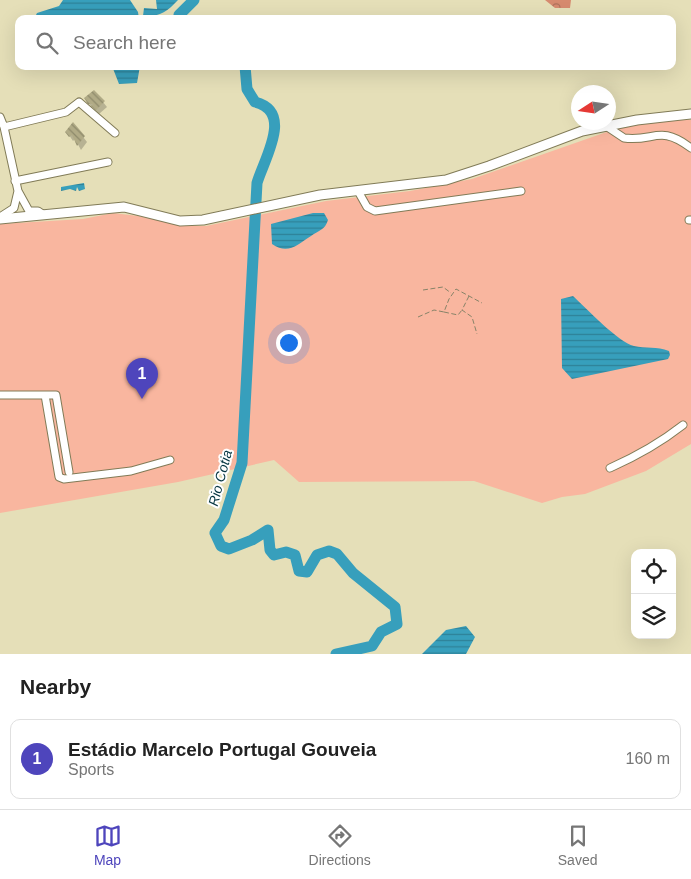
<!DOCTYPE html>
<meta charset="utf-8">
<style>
:root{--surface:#fff;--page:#f6f6f6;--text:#222;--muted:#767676;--line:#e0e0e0;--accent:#4e45bc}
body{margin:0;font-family:Helvetica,sans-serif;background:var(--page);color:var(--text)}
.controls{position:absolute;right:15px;bottom:15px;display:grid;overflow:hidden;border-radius:10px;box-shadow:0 5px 20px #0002}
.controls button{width:45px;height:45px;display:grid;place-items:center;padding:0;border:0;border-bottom:1px solid var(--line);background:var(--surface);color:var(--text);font:25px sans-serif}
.compass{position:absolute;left:571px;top:85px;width:45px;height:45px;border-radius:50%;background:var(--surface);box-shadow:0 5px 20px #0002;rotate:258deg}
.you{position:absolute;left:288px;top:342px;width:18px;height:18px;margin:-12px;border:4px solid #fff;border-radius:50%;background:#1a73e8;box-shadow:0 0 0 8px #1a73e833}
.badge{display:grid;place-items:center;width:32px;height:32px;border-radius:50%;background:var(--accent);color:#fff;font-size:16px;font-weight:700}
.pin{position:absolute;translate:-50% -41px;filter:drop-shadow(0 1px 2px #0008)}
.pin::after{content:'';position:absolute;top:26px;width:18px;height:15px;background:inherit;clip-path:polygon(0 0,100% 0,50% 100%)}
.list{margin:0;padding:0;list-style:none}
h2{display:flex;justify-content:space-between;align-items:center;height:65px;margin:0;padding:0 20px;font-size:21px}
h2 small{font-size:16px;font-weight:400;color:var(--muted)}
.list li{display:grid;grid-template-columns:32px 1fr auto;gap:15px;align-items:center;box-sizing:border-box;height:80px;margin:0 10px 10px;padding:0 10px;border:1px solid var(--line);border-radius:10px}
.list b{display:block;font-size:19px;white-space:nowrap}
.list p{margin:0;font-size:16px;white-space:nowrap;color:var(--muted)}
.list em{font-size:16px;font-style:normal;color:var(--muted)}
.icon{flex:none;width:28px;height:28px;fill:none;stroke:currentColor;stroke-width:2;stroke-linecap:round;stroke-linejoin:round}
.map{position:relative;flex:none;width:691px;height:654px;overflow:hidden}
.search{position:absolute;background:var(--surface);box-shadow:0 5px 20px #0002;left:15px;right:15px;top:15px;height:55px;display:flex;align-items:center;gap:12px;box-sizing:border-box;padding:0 18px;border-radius:10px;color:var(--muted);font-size:19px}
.sheet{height:155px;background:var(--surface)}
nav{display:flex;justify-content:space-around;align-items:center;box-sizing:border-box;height:70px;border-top:1px solid var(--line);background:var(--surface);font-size:14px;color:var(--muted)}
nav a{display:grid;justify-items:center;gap:2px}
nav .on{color:var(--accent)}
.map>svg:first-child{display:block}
</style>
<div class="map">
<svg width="691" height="654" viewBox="0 0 691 654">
<defs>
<pattern id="forest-crowns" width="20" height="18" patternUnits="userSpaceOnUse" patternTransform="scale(1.25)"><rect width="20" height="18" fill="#d68a6f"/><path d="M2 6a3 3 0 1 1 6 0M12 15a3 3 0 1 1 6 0" fill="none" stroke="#ad705a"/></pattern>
<pattern id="water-rules" width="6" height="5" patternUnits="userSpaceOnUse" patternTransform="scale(1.25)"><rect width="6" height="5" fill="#379fbc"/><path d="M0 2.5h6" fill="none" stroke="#2e8197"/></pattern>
<pattern id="building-back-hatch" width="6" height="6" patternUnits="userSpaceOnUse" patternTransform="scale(1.25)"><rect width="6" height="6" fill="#b1ab86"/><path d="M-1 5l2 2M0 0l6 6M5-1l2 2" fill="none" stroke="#8f8b6c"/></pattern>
</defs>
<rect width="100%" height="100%" fill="#e5dfb8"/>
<path fill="url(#forest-crowns)" d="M 545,0 L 571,0 L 570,8 L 555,8 Z"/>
<path fill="#f9b69f" d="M 670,118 L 691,120 L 691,444 L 646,471 L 585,494 L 562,497 L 542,503 L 474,481 L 299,482 L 274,460 L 178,482 L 0,513 L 0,224 L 83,219 L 113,213 L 138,216 L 186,226 L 206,226 L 326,201 L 410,191 L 472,179 L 621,127 Z"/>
<path fill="url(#water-rules)" d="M 63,0 L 130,0 L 138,12 L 139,19 L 34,19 L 37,13 L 59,6 Z
M 156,0 L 178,0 C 167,12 159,17 143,16 L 144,8 L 157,9 Z
M 112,66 L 140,66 L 137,83 L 119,84 Z
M 84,183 L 85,189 L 79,191 L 77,187 L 76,191 L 70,189 L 61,191 L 61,187 Z
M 313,213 L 324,213 L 328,220 C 325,230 319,230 311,236 C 297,245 288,255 272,244 L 271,224 Z
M 573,296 C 586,308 618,342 634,346 C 645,349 657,346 669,351 L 670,355 L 668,359 L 572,379 L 562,368 L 561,299 Z
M 466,626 L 475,637 L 466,654 L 422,654 L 446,630 Z"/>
<path fill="#0003" d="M 94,91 L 107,107 L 99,114 L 89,104 Z
M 73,124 L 87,142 L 81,150 L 75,139 L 73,141 L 67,132 Z"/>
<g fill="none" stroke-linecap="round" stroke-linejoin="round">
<path stroke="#379fbc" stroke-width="11" d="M 180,19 L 179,15 L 194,0
M 245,66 L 247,89 L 255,102 C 294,112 264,159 257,183 L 242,463 L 224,520 L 215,533 L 221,546 L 229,549 L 252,540 L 268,530 L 270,550 L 274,555 L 286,552 L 295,555 L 299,571 L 307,572 L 317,555 L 329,551 L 337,554 L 353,573 L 395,607 L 397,624 L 381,632 L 372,646 L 336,654"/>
</g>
<path fill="url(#building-back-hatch)" d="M 94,90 L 105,101 L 96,110 L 91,106 L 93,104 L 88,104 L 84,98 Z
M 73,122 L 85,136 L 77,146 L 72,135 L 69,137 L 65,132 Z"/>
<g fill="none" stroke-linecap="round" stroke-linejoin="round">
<g stroke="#817b57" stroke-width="9">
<path id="minor" d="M 0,117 L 4,127 L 18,191
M 606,126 L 624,138 C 655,142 659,124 691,148
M 4,127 L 66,112 L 79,102 L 115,133
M 15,181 L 108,162
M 358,191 L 367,207 L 375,211 L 521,191
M 0,217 L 14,208 L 18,191 L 29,211 L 38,211 L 44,215
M 689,220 L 691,220
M 0,395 L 56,395 L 69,472
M 45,395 L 59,477 L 64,479 L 131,471 L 170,460
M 610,468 C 637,456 660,443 683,425"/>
</g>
<g stroke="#817b57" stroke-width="11">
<path id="major" d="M 0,219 L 124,207 L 180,221 L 203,220 L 320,195 L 446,180 L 489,166 L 582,131 L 637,120 L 691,114"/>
</g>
<path stroke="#878368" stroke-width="1" stroke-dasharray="5 2.5" stroke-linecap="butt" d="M 423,290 L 443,287 L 451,293
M 469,296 L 462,310 L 472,317 L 477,334
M 444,312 L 458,315 L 462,310
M 418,317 L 434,310 L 444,312 L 449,299 L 456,289 L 482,303"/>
<use href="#minor" stroke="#fff" stroke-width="7"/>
<use href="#major" stroke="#fff" stroke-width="9"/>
</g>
<g text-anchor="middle" stroke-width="4" stroke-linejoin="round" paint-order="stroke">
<g font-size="14" font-style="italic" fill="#073743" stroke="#fff">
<text transform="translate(220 478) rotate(-75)" y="5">Rio Cotia</text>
</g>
</g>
</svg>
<div class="controls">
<button><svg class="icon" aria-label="locate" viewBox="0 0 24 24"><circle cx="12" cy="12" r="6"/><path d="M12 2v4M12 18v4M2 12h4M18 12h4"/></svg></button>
<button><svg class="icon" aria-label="layers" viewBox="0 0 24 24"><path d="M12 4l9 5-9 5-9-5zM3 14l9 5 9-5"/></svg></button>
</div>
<svg class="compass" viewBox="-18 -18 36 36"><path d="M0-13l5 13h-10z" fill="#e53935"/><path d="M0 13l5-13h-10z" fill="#767676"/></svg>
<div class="you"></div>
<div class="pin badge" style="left:142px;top:399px">1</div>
<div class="search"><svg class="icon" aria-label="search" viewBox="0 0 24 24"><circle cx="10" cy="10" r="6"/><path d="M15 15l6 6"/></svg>Search here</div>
</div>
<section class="sheet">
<h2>Nearby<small></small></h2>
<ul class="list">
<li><span class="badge">1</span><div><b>Estádio Marcelo Portugal Gouveia</b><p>Sports</p></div><em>160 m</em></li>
</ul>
</section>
<nav>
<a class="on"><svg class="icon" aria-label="map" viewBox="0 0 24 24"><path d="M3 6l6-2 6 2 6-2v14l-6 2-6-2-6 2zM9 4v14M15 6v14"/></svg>Map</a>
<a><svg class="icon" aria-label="directions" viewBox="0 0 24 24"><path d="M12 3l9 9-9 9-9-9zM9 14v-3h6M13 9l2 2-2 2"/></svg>Directions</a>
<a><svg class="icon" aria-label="saved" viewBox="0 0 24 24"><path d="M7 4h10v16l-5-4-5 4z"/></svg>Saved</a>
</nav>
